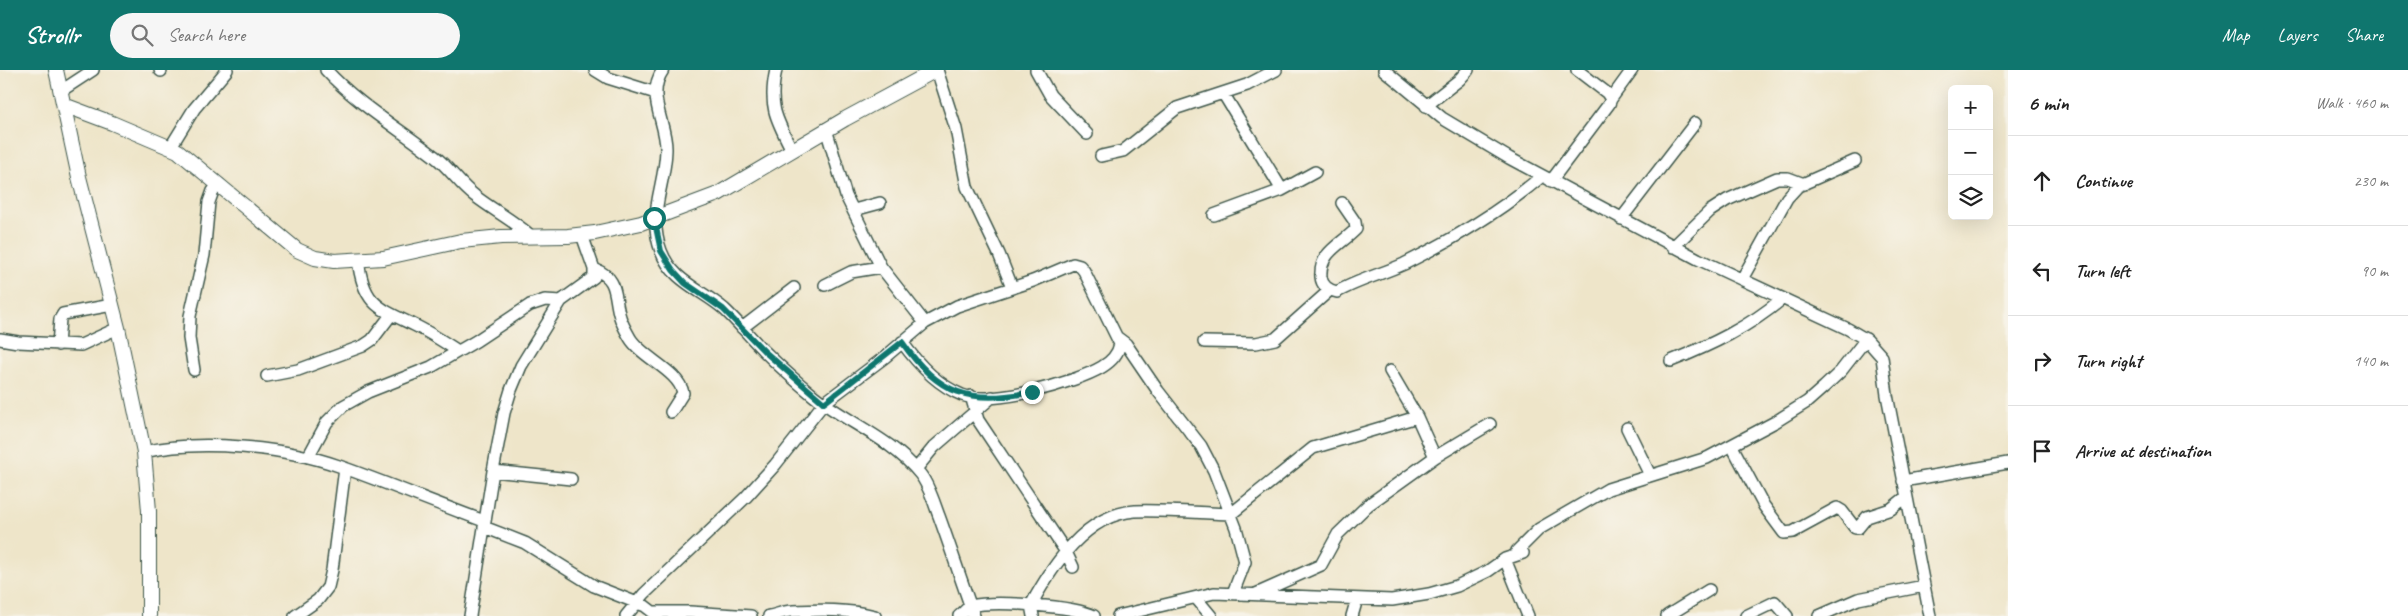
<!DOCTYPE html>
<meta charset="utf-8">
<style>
:root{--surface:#fff;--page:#f6f6f6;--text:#222;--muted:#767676;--line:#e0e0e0;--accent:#0f766e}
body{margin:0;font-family:Caveat,sans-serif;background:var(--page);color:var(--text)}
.controls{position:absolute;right:15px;top:15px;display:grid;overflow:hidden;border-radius:8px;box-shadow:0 5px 20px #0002}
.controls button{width:45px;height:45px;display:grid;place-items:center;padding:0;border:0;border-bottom:1px solid var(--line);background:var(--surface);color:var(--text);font:25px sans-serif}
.stop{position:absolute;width:15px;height:15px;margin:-11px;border:4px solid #0f766e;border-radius:50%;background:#fff}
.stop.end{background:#0f766e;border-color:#fff;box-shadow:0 1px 5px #0008}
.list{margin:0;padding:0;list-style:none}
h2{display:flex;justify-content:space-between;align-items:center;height:65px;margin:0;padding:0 20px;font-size:21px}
h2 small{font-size:16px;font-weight:400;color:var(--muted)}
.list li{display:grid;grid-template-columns:32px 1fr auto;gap:15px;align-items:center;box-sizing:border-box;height:90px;padding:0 20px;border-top:1px solid var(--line)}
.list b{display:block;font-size:19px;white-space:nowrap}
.list em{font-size:16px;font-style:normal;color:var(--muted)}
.icon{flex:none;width:28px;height:28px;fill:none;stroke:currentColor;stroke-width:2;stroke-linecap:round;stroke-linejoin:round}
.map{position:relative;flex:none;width:2008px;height:546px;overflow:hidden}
header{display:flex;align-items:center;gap:30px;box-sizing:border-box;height:70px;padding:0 25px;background:var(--accent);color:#fff}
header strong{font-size:24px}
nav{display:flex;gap:28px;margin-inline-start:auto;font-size:18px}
.search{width:350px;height:45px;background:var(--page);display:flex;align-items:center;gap:12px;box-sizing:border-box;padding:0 18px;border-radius:28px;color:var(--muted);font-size:19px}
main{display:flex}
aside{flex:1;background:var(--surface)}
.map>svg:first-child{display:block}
</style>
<header>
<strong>Strollr</strong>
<div class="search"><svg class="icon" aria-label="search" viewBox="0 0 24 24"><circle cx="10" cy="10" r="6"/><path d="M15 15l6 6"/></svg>Search here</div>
<nav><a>Map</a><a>Layers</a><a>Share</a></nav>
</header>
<main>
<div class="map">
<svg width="2008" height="546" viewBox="0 0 2008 546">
<rect width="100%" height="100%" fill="#f7f3e8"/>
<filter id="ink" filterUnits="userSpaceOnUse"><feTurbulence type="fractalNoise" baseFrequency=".02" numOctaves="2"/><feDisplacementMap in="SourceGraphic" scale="10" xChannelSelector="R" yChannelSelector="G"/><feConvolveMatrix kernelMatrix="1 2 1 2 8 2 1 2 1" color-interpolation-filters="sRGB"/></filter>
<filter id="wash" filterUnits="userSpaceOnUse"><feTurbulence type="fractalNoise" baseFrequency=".0096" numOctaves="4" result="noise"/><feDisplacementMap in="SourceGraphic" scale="20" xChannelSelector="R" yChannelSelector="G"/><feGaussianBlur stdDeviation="1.12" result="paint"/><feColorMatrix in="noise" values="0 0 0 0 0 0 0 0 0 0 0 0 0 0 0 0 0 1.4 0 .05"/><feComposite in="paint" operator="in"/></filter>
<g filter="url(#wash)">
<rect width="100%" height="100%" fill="#eee5c9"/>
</g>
<g filter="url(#ink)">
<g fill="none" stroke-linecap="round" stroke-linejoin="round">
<g stroke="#3e564a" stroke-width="14">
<path id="minor" d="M 160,0 L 161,1
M 326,0 C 358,35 397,57 434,86 C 449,97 460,115 475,126 C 493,140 514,151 531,166
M 595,0 L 608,8 L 656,23
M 663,0 C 645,26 667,53 666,80 C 665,117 647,143 661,181 C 672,211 702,220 724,239 C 738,252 750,267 763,280 C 779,296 797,312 814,326 C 848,353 892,369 920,404 C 929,415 934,433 939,446 C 951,479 962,513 974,546
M 776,0 C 768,35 776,49 792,80
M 937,0 L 956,59 L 967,117 L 999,184 L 1012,217
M 1036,0 L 1050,25 L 1087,64
M 1384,0 L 1442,48 L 1509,88 L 1698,189 L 1848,259 L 1867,270 L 1882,287 L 1887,325 L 1930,546
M 61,21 L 93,0
M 1611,29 L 1632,0
M 1426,36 L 1459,10 L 1468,0
M 826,59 L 846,126 L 881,197
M 170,78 L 194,39 L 227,0
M 1101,86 L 1123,81 L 1177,38 L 1247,15 L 1276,0
M 1551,111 L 1609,34 L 1611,29 L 1607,23 L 1577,0
M 1282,120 L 1315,102
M 1342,133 L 1355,152 L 1356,159 C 1341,175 1319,182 1321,207 C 1322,216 1328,220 1337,222 C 1358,210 1382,204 1404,194 C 1452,170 1501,141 1542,106
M 854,140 L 880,133
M 1214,145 L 1282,120 L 1223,23
M 1621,149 L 1695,53
M 1673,177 L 1710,141 L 1727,130 L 1777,108 L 1788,108 L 1804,114
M 358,189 C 363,234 378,238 414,255 C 429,262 444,272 458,281
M 594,199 C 620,209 613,225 620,247 C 622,254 626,261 630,268 C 642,288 679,301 683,323 L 671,342
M 1742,209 L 1787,128 L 1798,116 L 1855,91
M 825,215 L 851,202 L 881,197 L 925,253
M 742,258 L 794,218
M 1118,268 L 1126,274 L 1158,321 L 1201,376 L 1214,401 L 1236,458 L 1245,492 L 1233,523
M 0,269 L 18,272 L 81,275 L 118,258
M 1204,272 L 1256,273 L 1275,269 L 1330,220
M 58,275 L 60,249 L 63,244 L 112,235
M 1671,291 C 1711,275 1749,257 1782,229
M 194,300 L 189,268 L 190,246 L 204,185 L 209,132 L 213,121 L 219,114
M 1390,301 L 1417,347 L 1435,387
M 267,306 L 298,300 L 363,276 L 372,270 L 391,245
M 971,326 L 978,350 L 1066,482 L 1073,497
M 1627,358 L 1650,405
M 1732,376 L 1764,436 L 1784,463 L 1793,462 L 1837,438 L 1842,441 L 1855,458 L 1858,458 L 1867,447 L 1891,439 L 1906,427
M 144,382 C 199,369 285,377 339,396 C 387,413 435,433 484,451
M 308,387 L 327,352 L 343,336 L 368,322 L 431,297 L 476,271 L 530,235 L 545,230 L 561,231
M 916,399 L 934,377 L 992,327
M 493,401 L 571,409
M 1903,411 L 2008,393
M 484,457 L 525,473 L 594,516 L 645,536 L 658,546
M 1505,489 L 1528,546
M 1256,524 L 1321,495 L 1338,464 L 1368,435 L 1435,387 L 1490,354
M 1196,528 L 1211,546
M 654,542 L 690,542 L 751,546
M 295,546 L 318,530 L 328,517 L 332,500 L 345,398
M 470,546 L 493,401 L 504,343 L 511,320 L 521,296 L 561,231 L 594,207 L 594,199 L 582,165
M 626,546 L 644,524 L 746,427 L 775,395 L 824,333 L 885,287 L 925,253 L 957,236 L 1033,211 L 1073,194 L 1080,196 L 1084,201 L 1120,274 C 1118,284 1112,291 1102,297 C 1075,313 992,336 962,325 C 937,315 917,293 902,272
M 769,546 C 777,545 784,541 792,541 C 820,540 847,539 875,546
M 959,546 C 963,543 967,538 971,536 C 994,530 1074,536 1094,546
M 1033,546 L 1031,535 C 1052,496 1086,444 1135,441 C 1167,440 1200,443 1231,444 L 1313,378 L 1417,347
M 1118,546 L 1214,523 L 1392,530 L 1429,524 L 1457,516 L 1488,501 L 1505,489 L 1523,483 L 1517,481 L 1539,459 L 1608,419 L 1707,388 L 1775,352 L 1807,332 L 1824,317 L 1841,301 L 1866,269
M 1352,546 L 1357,529
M 1667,546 L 1709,520
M 1746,546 L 1775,532 L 1787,546
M 1819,546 L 1858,529 L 1924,516"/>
</g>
<g stroke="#3e564a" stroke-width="16">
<path id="major" d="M 56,0 L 79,107 L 118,258 L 144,382 L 149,441 L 149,546
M 64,35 L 112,53 L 178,81 L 297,180 L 315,188 L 334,191 L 383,188 L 461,171 L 501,167 L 568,166 L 595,163 L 641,153 L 718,124 L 845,49 L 936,0"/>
</g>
<use href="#minor" stroke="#fff" stroke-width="11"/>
<use href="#major" stroke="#fff" stroke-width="14"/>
</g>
</g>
<g fill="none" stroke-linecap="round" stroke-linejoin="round" filter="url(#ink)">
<path stroke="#0f766e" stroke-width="6" d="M 654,148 L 661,181 L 673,200 L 685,213 L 723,239 L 765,282 L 824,333 L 902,272 C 939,326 970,334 1032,322"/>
</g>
</svg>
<div class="controls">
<button>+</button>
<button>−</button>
<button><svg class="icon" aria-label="layers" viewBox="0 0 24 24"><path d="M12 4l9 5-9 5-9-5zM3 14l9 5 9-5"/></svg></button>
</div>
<div class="stop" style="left:654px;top:148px"></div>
<div class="stop end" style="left:1032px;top:322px"></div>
</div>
<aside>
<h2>6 min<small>Walk · 460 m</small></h2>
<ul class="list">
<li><svg class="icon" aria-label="ahead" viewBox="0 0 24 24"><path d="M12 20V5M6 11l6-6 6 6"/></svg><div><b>Continue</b></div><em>230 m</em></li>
<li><svg class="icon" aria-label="left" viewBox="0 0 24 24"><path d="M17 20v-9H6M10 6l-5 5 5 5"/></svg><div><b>Turn left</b></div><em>90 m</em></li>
<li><svg class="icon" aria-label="right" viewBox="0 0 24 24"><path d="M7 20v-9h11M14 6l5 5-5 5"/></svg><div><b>Turn right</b></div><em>140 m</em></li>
<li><svg class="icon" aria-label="arrive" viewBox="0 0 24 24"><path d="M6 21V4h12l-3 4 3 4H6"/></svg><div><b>Arrive at destination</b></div></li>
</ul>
</aside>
</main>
